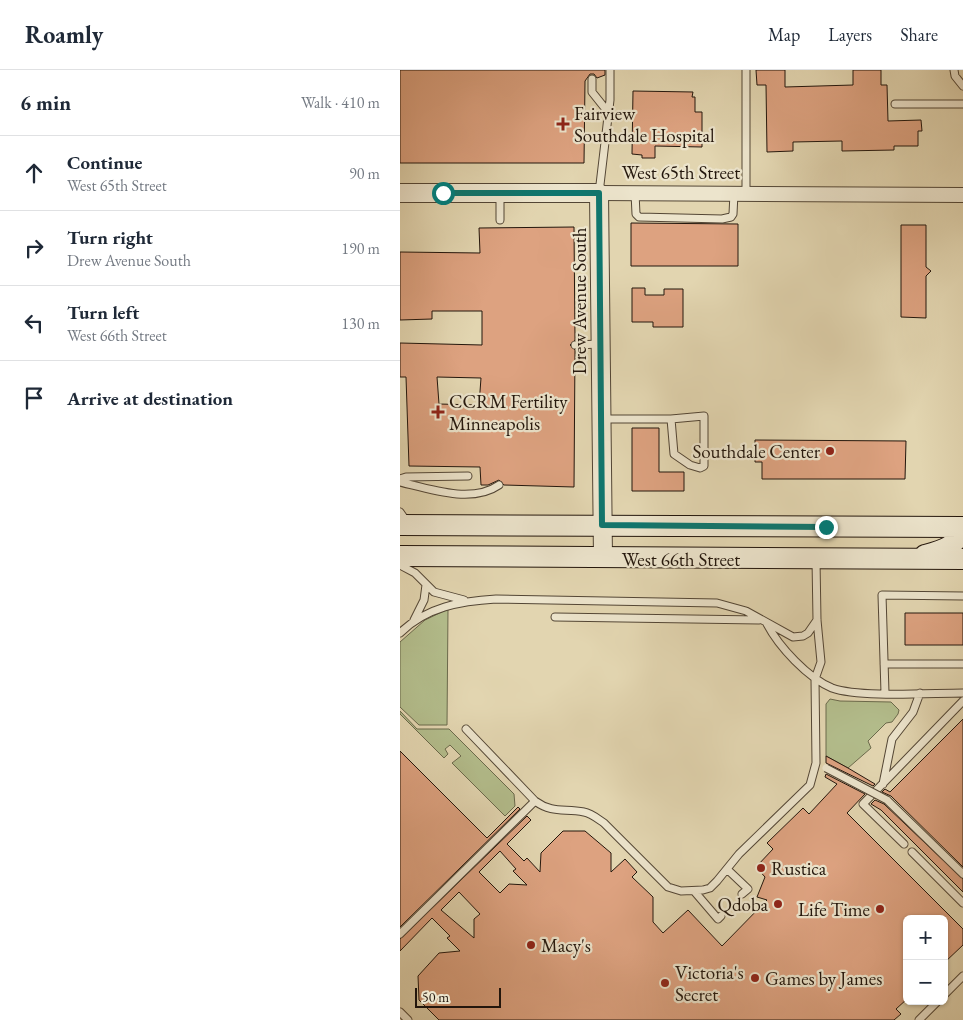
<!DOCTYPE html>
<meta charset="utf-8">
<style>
:root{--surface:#fff;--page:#f6f6f7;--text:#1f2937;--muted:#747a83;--line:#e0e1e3}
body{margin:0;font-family:"EB Garamond",serif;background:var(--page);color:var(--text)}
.controls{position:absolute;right:15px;bottom:15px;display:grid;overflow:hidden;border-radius:8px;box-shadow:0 1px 4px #0004}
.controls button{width:45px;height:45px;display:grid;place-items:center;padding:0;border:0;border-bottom:1px solid var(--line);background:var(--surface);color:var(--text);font:25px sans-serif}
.scale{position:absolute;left:15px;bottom:12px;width:86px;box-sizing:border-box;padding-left:5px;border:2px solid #23160c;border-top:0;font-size:14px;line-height:18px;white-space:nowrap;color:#23160c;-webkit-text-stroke:4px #ece4cc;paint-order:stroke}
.stop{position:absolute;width:15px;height:15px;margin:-11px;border:4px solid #0f766e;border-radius:50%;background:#fff}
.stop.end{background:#0f766e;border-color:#fff;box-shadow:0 1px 5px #0008}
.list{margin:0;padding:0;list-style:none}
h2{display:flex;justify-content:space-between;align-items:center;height:65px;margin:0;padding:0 20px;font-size:21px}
h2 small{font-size:16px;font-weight:400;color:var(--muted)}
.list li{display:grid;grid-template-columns:32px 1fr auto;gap:15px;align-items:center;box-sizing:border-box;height:75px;padding:0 20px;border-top:1px solid var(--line)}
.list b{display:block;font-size:19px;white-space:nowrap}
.list p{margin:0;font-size:16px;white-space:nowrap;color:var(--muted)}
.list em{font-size:16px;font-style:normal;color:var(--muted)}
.icon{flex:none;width:28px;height:28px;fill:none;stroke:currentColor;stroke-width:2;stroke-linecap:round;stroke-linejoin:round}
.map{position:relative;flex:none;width:563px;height:950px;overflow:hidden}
header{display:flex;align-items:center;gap:30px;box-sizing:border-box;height:70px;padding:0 25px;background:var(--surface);border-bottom:1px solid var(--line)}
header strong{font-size:24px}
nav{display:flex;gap:28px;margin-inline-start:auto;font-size:18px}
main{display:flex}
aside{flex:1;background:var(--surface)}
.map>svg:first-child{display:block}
</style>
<header>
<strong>Roamly</strong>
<nav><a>Map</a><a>Layers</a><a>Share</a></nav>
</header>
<main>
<aside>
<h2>6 min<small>Walk · 410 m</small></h2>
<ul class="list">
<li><svg class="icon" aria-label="ahead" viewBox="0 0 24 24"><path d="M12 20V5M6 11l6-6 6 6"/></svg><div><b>Continue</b><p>West 65th Street</p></div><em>90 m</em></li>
<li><svg class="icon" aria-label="right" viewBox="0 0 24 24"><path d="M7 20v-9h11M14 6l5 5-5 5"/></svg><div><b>Turn right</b><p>Drew Avenue South</p></div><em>190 m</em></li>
<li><svg class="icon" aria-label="left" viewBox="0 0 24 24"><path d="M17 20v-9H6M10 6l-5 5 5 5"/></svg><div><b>Turn left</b><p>West 66th Street</p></div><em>130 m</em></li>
<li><svg class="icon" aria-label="arrive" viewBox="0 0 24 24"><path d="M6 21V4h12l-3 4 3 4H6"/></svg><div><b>Arrive at destination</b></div></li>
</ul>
</aside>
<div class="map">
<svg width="563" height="950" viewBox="0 0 563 950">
<rect width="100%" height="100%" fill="#e2d5b0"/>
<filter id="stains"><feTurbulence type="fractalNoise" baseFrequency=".004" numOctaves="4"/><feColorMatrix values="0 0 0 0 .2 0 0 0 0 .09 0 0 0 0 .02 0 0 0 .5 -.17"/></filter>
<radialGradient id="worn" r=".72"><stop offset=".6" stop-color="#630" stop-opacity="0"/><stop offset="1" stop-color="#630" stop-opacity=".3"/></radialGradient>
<path fill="#b3bd8c" stroke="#6b6a4c" d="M 48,539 L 47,655 L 19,655 L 0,637 L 0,572 L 25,550 Z
M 430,629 L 440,631 L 491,632 L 499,640 L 498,644 L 492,652 L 486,653 L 468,671 L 471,678 L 448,698 L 426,686 L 426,634 Z
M 0,641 L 17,659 L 49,659 L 114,724 L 115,736 L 105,746 L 52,693 L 61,686 L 50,675 L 45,679 L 48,684 L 44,688 L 0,644 Z"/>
<path fill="#dda280" stroke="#23160c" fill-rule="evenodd" d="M 0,0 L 205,0 L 205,5 L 197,8 L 194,4 L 190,4 L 185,11 L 184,93 L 0,93 Z
M 356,0 L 385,0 L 385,17 L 453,15 L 453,0 L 481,0 L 481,15 L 487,15 L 488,51 L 521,50 L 522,61 L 518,61 L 518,76 L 494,76 L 494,80 L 442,81 L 442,71 L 393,72 L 393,81 L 367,82 L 366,15 L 357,15 Z
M 233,21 L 293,22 L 292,27 L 295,27 L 295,42 L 302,42 L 302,77 L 255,76 L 255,88 L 242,88 L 242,85 L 232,84 Z
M 231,153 L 338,154 L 338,196 L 231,196 Z
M 501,155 L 526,155 L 526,197 L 531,201 L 526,206 L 526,248 L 501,247 Z
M 174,157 L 175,270 L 170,275 L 175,280 L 174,417 L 104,415 L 99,410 L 88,415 L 81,415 L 80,397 L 9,396 L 6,307 L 0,307 L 0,273 L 82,275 L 82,241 L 32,241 L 32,249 L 0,250 L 0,182 L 80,183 L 79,158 ZM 37,307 L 81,308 L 79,335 L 39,334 Z
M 232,218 L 245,218 L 245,225 L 264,225 L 264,219 L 283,219 L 283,257 L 253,257 L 253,252 L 232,252 Z
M 232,358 L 259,358 L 259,402 L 284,402 L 284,421 L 232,421 Z
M 355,370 L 506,371 L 505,409 L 362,409 L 362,392 L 355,392 Z
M 505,543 L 563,543 L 563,575 L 505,575 Z
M 563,649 L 563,797 L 491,726 L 482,722 L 485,719 L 490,722 Z
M 0,681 L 87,768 L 118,737 L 120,739 L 0,857 Z
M 426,686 L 448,698 L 475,714 L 473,716 L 426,693 Z
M 426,704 L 465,724 L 447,743 L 563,859 L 563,875 L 544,893 L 544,849 L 507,849 L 507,929 L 496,939 L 501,944 L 494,950 L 39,950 L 19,930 L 18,906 L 39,883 L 60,881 L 47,868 L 50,866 L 32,848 L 0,881 L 0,869 L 127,746 L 131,750 L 107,774 L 124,791 L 127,788 L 140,802 L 141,783 L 163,761 L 185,761 L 211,783 L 211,802 L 225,789 L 237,802 L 232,807 L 253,827 L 253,852 L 263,863 L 288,840 L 322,876 L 367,830 L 357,827 L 365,807 L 356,797 L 373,779 L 367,773 L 403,738 L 409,744 L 437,714 L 425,707 ZM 100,781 L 116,799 L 113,801 L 127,815 L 109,814 L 100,823 L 79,802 ZM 59,822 L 80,844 L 74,849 L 74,868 L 41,840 Z
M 475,730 L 484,734 L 563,809 L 563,822 L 481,740 L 471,734 Z"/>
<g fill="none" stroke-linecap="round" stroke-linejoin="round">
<g stroke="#534635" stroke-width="9">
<path id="service" d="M 346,0 L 346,123
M 554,0 L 555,6 L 563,16
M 192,9 L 192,22 L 208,42
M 495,34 L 563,34
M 199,123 L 210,30 L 210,0
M 235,123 L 236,144 L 239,147 L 322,149 L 331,147 L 333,144 L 334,123
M 100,150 L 100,124
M 175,275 L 200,274
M 201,349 L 271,349 L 304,346 L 304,396 L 300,398 L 290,395 L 274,384 L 271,349
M 0,409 L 6,407 L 68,406
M 0,412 C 29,419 72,434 99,415
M 0,442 L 7,452
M 0,495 L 15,503 L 34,522 L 64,530
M 155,547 L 359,550
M 14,550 L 24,530 L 26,515
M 367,554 C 379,577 408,608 432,618 C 460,628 530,623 563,623
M 0,563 C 26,537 61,531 96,529 L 317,533 L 346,541 L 393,567 L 403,566 L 408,563 L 417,550
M 484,594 L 563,594
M 485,623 L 482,525 L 563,526
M 66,659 L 135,731 C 153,744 164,738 184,742 C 191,743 198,749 204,753 L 268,817 L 281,821 L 303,820 L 310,818 L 317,811 L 339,784 L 410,715 L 416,693 L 415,609 L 421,592 L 417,550 L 416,490
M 483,714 L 492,669 L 513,642 L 520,623
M 487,730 L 563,804
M 504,774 L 463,734 L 563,631
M 512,782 L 563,833
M 328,800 L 348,819 L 342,824
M 294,821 L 318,849 L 321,846
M 0,864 L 135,731
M 544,925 L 563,906
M 0,942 L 8,950
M 519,950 L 538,931"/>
</g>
<g stroke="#534635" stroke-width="16">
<path id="minor" d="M 199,123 L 563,125"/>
</g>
<g stroke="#534635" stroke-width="20">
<path id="tertiary" d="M 0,123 L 199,123 L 203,488"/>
</g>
<g stroke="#23160c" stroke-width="22">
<path id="secondary" d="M 0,455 L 563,457
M 525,485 C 544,480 556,477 563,457
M 0,486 L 563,489"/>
</g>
<use href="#service" stroke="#ece4cc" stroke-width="7"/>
<use href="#minor" stroke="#ece4cc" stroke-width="14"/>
<use href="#tertiary" stroke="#ece4cc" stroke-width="18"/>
<use href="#secondary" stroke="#ece4cc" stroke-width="20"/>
<g stroke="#534635" stroke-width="9" stroke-linecap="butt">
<path id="service-bridge" d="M 426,698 L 487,730"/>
</g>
<use href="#service-bridge" stroke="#ece4cc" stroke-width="7"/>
</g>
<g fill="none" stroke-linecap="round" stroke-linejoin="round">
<path stroke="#0f766e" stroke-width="6" d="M 43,123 L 199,123 L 202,455 L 426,457"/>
</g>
<g fill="#8f2418" stroke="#ece4cc" stroke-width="2">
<path d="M160.5 46.5h5v5h5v5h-5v5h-5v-5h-5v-5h5z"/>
<path d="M35.5 334.5h5v5h5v5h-5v5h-5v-5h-5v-5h5z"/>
<circle cx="430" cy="381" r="5"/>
<circle cx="361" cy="798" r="5"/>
<circle cx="378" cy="834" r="5"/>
<circle cx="480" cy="839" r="5"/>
<circle cx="131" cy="875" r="5"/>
<circle cx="355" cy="908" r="5"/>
<circle cx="265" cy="913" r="5"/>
</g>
<g text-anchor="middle" stroke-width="4.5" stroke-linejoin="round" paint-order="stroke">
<g font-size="19" fill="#23160c" stroke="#ece4cc" text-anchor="start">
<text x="174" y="50">Fairview<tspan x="174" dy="22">Southdale Hospital</tspan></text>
<text x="49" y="338">CCRM Fertility<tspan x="49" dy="22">Minneapolis</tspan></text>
<text x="420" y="388" text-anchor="end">Southdale Center</text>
<text x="371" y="805">Rustica</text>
<text x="368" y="841" text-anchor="end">Qdoba</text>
<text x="470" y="846" text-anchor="end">Life Time</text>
<text x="141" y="882">Macy's</text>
<text x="275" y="909">Victoria's<tspan x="275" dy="22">Secret</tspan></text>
<text x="365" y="915">Games by James</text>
</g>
<g font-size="19" fill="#23160c" stroke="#ece4cc">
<text x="281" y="109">West 65th Street</text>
<text transform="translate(179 231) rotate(-90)" y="7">Drew Avenue South</text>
<text x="281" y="496">West 66th Street</text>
</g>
</g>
<rect width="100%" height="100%" filter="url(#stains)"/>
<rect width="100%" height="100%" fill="url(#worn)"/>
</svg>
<div class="controls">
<button>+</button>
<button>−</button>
</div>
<div class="scale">50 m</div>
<div class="stop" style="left:43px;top:123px"></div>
<div class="stop end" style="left:426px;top:457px"></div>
</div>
</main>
